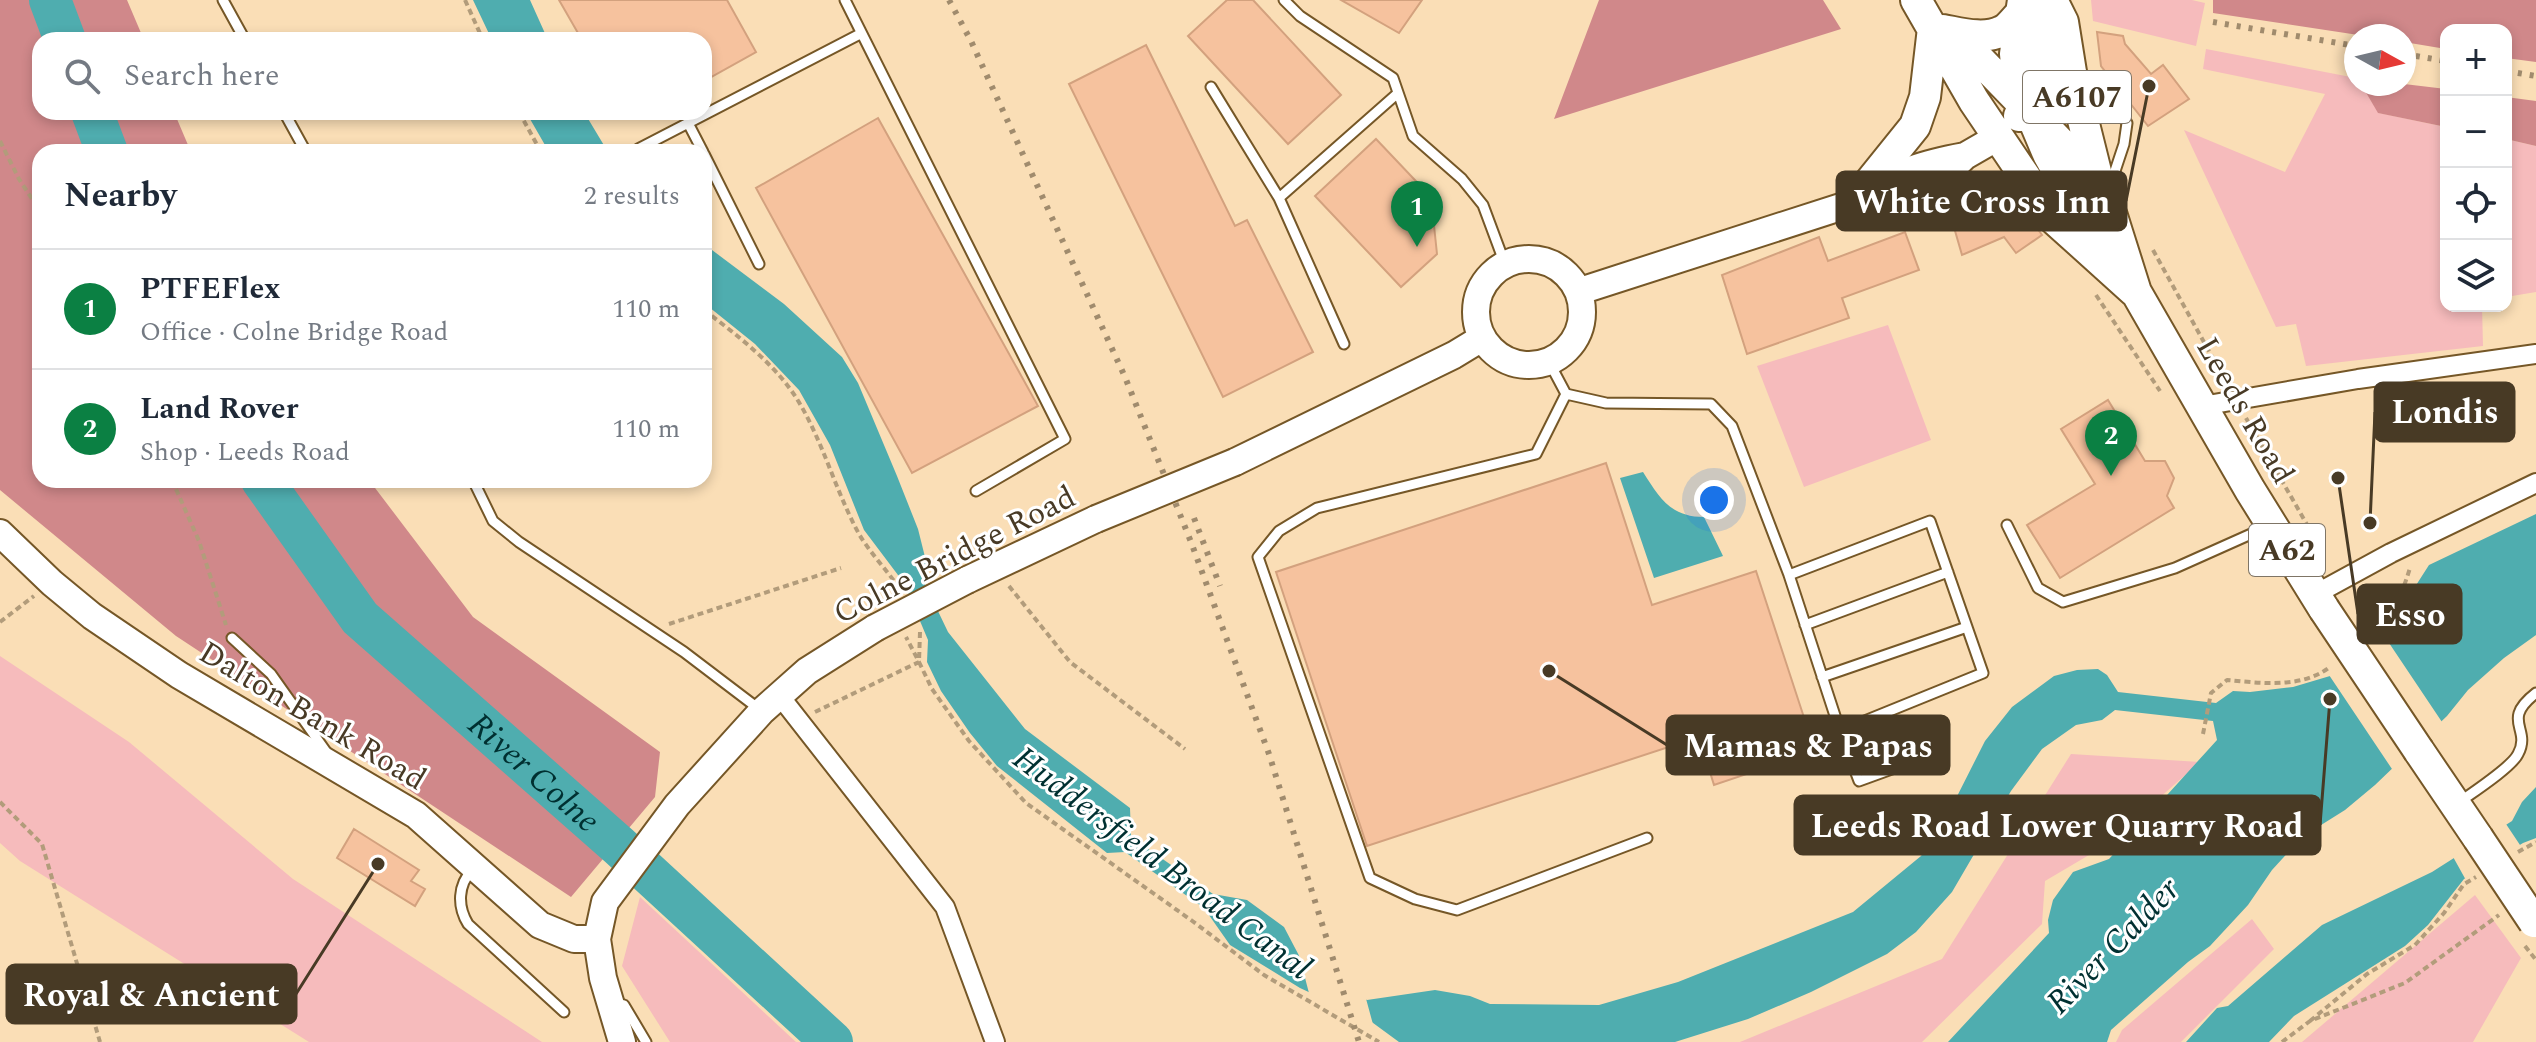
<!DOCTYPE html>
<meta charset="utf-8">
<style>
:root{--surface:#fff;--page:#f6f6f7;--text:#1f2937;--muted:#747a83;--line:#e0e1e3;--accent:#0b8043}
body{margin:0;font-family:Spectral,serif;background:var(--page);color:var(--text)}
.controls{position:absolute;right:24px;top:24px;display:grid;overflow:hidden;border-radius:16px;box-shadow:0 4px 12px #0003}
.controls button{width:72px;height:72px;display:grid;place-items:center;padding:0;border:0;border-bottom:2px solid var(--line);background:var(--surface);color:var(--text);font:40px sans-serif}
.compass{position:absolute;left:2344px;top:24px;width:72px;height:72px;border-radius:50%;background:var(--surface);box-shadow:0 4px 12px #0003;rotate:98deg}
.you{position:absolute;left:1714px;top:500px;width:28px;height:28px;margin:-20px;border:6px solid #fff;border-radius:50%;background:#1a73e8;box-shadow:0 0 0 12px #1a73e833}
.badge{display:grid;place-items:center;width:52px;height:52px;border-radius:50%;background:var(--accent);color:#fff;font-size:26px;font-weight:700}
.pin{position:absolute;translate:-50% -66px;filter:drop-shadow(0 2px 4px #0008)}
.pin::after{content:'';position:absolute;top:42px;width:28px;height:24px;background:inherit;clip-path:polygon(0 0,100% 0,50% 100%)}
.list{margin:0;padding:0;list-style:none}
h2{display:flex;justify-content:space-between;align-items:center;height:104px;margin:0;padding:0 32px;font-size:34px}
h2 small{font-size:26px;font-weight:400;color:var(--muted)}
.list li{display:grid;grid-template-columns:52px 1fr auto;gap:24px;align-items:center;box-sizing:border-box;height:120px;padding:0 32px;border-top:2px solid var(--line)}
.list b{display:block;font-size:30px;white-space:nowrap}
.list p{margin:0;font-size:26px;white-space:nowrap;color:var(--muted)}
.list em{font-size:26px;font-style:normal;color:var(--muted)}
.icon{flex:none;width:44px;height:44px;fill:none;stroke:currentColor;stroke-width:2;stroke-linecap:round;stroke-linejoin:round}
.map{position:relative;flex:none;width:2536px;height:1042px;overflow:hidden}
.search{position:absolute;background:var(--surface);box-shadow:0 4px 12px #0003;left:32px;top:32px;width:680px;height:88px;display:flex;align-items:center;gap:20px;box-sizing:border-box;padding:0 28px;border-radius:24px;color:var(--muted);font-size:30px}
.panel{position:absolute;background:var(--surface);box-shadow:0 4px 12px #0003;left:32px;top:144px;width:680px;height:344px;border-radius:24px}
.map>svg:first-child{display:block}
</style>
<div class="map">
<svg width="2536" height="1042" viewBox="0 0 2536 1042">
<rect width="100%" height="100%" fill="#fadeb6"/>
<path fill="#f6bbbc" d="M 2091,0 L 2192,0 L 2205,3 L 2196,46 L 2093,21 Z
M 2206,49 L 2356,78 L 2356,84 L 2361,84 L 2379,113 L 2446,127 L 2446,306 L 2482,306 L 2483,346 L 2306,366 L 2296,324 L 2276,327 L 2184,130 L 2285,172 L 2325,94 L 2203,69 Z
M 2506,139 L 2536,146 L 2536,292 L 2506,297 Z
M 1888,325 L 1931,440 L 1804,487 L 1757,366 Z
M 0,656 L 129,742 L 293,879 L 542,1042 L 309,1042 L 20,861 L 0,843 Z
M 2071,754 L 2200,762 L 2106,845 L 2045,881 L 2042,924 L 1922,1042 L 1740,1042 L 1942,959 Z
M 2475,895 L 2521,958 L 2473,1042 L 2302,1042 Z
M 640,897 L 796,1042 L 670,1042 L 622,966 Z
M 2252,919 L 2274,949 L 2181,1042 L 2116,1042 L 2122,1030 Z"/>
<path fill="#d0888a" d="M 0,0 L 127,0 L 144,40 L 40,40 L 40,112 L 174,112 L 191,152 L 40,152 L 40,480 L 369,480 L 473,617 L 660,752 L 655,797 L 571,897 L 176,636 L 0,490 Z
M 1599,0 L 1823,0 L 1841,29 L 1554,119 Z
M 2213,0 L 2536,0 L 2536,62 L 2506,58 L 2506,30 L 2446,30 L 2446,49 L 2404,42 L 2404,36 L 2365,36 L 2213,13 Z
M 2361,84 L 2404,84 L 2446,89 L 2446,127 L 2378,113 Z
M 2506,97 L 2536,101 L 2536,146 L 2506,139 Z"/>
<path fill="#4fadaf" d="M 473,0 L 530,0 L 548,40 L 492,40 Z
M 526,112 L 584,112 L 608,152 L 549,152 Z
M 704,244 L 784,304 L 842,357 L 858,383 L 897,476 L 918,529 L 927,565 L 925,584 L 948,632 L 1025,729 L 1130,808 L 1131,836 L 1141,844 L 1213,894 L 1247,900 L 1284,927 L 1305,967 L 1367,1000 L 1435,990 L 1470,996 L 1490,1004 L 1599,1005 L 1678,982 L 1853,912 L 1921,856 L 1942,826 L 1985,741 L 2012,707 L 2054,676 L 2077,670 L 2098,669 L 2107,675 L 2118,692 L 2216,703 L 2233,691 L 2250,692 L 2293,687 L 2330,676 L 2386,632 L 2429,565 L 2536,514 L 2536,635 L 2504,658 L 2468,690 L 2447,716 L 2375,785 L 2345,810 L 2302,837 L 2272,870 L 2248,905 L 2210,946 L 2188,962 L 2111,1030 L 2107,1042 L 1948,1042 L 2049,933 L 2048,920 L 2053,900 L 2073,872 L 2109,859 L 2217,740 L 2213,721 L 2115,710 L 2102,720 L 2076,725 L 2042,749 L 2011,791 L 1952,892 L 1916,932 L 1887,954 L 1811,992 L 1748,1019 L 1675,1042 L 1399,1042 L 1369,1020 L 1300,988 L 1230,945 L 1204,908 L 1125,852 L 1107,853 L 997,766 L 970,733 L 941,691 L 927,662 L 928,640 L 904,583 L 864,530 L 830,445 L 799,390 L 755,344 L 704,303 Z
M 1643,472 C 1659,497 1670,517 1704,517 L 1723,556 L 1654,578 L 1620,478 Z
M 2536,787 L 2536,838 L 2523,843 L 2464,879 L 2428,925 L 2405,946 L 2294,1016 L 2269,1042 L 2186,1042 L 2217,1008 L 2228,1006 L 2322,925 L 2432,872 L 2512,821 L 2522,802 Z"/>
<path fill="#fadeb6" d="M 2381,631 L 2444,725 L 2394,772 L 2327,672 Z
M 2504,821 L 2522,848 L 2467,882 L 2452,855 Z
M 1298,951 L 1308,964 L 1365,995 L 1374,1028 L 1310,997 Z"/>
<g fill="none" stroke-linecap="round" stroke-linejoin="round">
<g stroke="#4fadaf" stroke-width="42">
<path d="M 50,0 L 65,40"/>
<path d="M 92,112 L 107,152"/>
<path id="s1" d="M 262,480 L 360,618 L 619,846 L 832,1042"/>
</g>
</g>
<path fill="#f6c29e" stroke="#d3a17e" stroke-width="2" d="M 559,0 L 727,0 L 756,52 L 704,81 L 704,40 L 582,40 Z
M 1227,0 L 1253,0 L 1341,95 L 1288,144 L 1188,36 Z
M 1341,0 L 1422,0 L 1399,33 Z
M 2097,32 L 2123,36 L 2125,44 L 2151,74 L 2163,65 L 2189,99 L 2148,126 L 2101,66 Z
M 1146,45 L 1235,226 L 1247,220 L 1313,352 L 1223,397 L 1069,84 Z
M 878,118 L 1038,406 L 912,473 L 756,188 Z
M 1376,139 L 1431,197 L 1437,254 L 1401,287 L 1315,196 Z
M 2011,192 L 2042,235 L 2016,253 L 2004,237 L 1962,255 L 1951,217 L 1975,210 Z
M 1905,232 L 1919,270 L 1842,298 L 1849,318 L 1747,354 L 1722,275 L 1819,237 L 1828,261 Z
M 2108,400 L 2145,461 L 2165,461 L 2174,478 L 2167,496 L 2174,508 L 2060,578 L 2027,525 L 2095,484 L 2061,429 Z
M 1606,463 L 1652,605 L 1756,571 L 1815,751 L 1714,785 L 1699,737 L 1367,846 L 1276,572 Z
M 354,829 L 419,870 L 411,881 L 425,889 L 415,906 L 337,858 Z"/>
<g fill="none" stroke-linecap="round" stroke-linejoin="round">
<g stroke="#755727" stroke-width="13">
<path id="lane" d="M 223,0 L 245,40
M 845,0 L 1065,439 L 976,491
M 1284,0 L 1300,16 L 1393,78 L 1413,136 L 1462,179 L 1483,205 L 1505,264
M 2081,79 L 2112,102 L 2127,123 L 2124,144 L 2109,189
M 1211,87 L 1279,198
M 284,112 L 306,152
M 688,123 L 703,152
M 638,149 L 860,34
M 704,154 L 759,264
M 1344,344 L 1279,198 L 1398,93
M 1549,362 L 1566,394 L 1536,454 L 1317,508 L 1279,531 L 1258,557 L 1370,878 L 1415,899 L 1457,910 L 1647,838
M 1566,394 L 1606,403 L 1711,404 L 1732,426 L 1789,575 L 1930,521 L 1983,673 L 1840,731 L 1789,575
M 473,480 L 493,521 L 519,542 L 684,652 L 759,709
M 2007,525 L 2038,588 L 2063,602 L 2175,568 L 2269,526
M 1805,625 L 1948,572
M 232,638 L 271,674 L 327,753
M 1822,677 L 1967,627
M 1840,731 L 1859,781 L 1892,769
M 2458,803 C 2472,793 2512,767 2518,754 C 2532,728 2500,721 2536,693
M 472,870 C 458,885 457,906 468,924 L 564,1012
M 614,1003 L 624,1005 L 646,1042"/>
</g>
<g stroke="#755727" stroke-width="22">
<path id="street" d="M 2202,406 L 2358,379 L 2536,354
M 2314,595 L 2391,553 L 2536,483
M 779,695 L 945,907 L 995,1042"/>
</g>
<g stroke="#755727" stroke-width="30">
<path id="secondary" d="M 1866,195 C 1903,170 1921,164 1965,156
M1476 312a53 53 0 1 1 106 0a53 53 0 1 1-106 0Z
M 1580,291 L 1853,203 L 1903,198 L 1933,187 L 1965,156 L 1998,137
M 1235,462 L 1454,355 L 1482,338
M 0,533 L 52,583 L 92,616 L 179,675 L 416,815 L 540,925 L 574,939 L 597,939
M 967,580 L 1096,519
M 622,1042 L 603,978 L 597,939 L 605,902 L 677,805 L 762,711 L 807,671 L 875,628"/>
</g>
<g stroke="#755727" stroke-width="34">
<path id="primary" d="M 1916,0 L 1974,101 L 2053,218 L 2134,291
M 2023,0 L 2015,54 L 2018,83 L 2048,154 L 2078,207 L 2094,252
M 2052,0 L 2063,22 L 2071,72 L 2098,180
M 1933,28 L 1975,55 L 2079,162 L 2112,216 L 2136,292 L 2250,490 L 2324,609
M 1943,30 C 1960,33 1984,40 2002,31 C 2009,28 2015,19 2021,13
M 2019,116 C 2050,88 2043,39 2045,0
M 1853,203 L 1915,126 L 1925,97 L 1933,28
M 2419,751 L 2478,838"/>
</g>
<path stroke="#b29c7b" stroke-width="4" stroke-dasharray="6 4" stroke-linecap="butt" d="M 465,0 L 483,40
M 519,112 L 541,152
M 0,141 L 19,179 L 40,211
M 2153,250 L 2226,382
M 2096,295 L 2160,391
M 704,310 C 737,335 775,364 797,399 C 823,441 835,490 859,534 C 870,553 887,570 899,588
M 2246,418 L 2321,549
M 172,480 L 199,541 L 226,625
M 1009,586 L 1070,662 L 1185,749
M 0,622 L 34,596
M 669,624 L 841,568
M 920,632 L 919,662 L 932,689 L 969,741 L 1026,803 L 1191,920 L 1264,975 L 1379,1042
M 2372,635 C 2391,621 2403,591 2410,568
M 815,712 L 919,662 L 906,637
M 2203,734 L 2211,693 L 2227,680 C 2261,683 2301,689 2330,667
M 0,802 L 42,844 L 100,1042
M 2518,852 L 2536,842
M 2525,946 L 2536,960
M 2310,1021 L 2367,974 L 2415,945 L 2444,913 L 2464,884 L 2476,877
M 2282,1042 L 2310,1021 L 2405,983 L 2499,915"/>
<use href="#lane" stroke="#fff" stroke-width="9"/>
<use href="#street" stroke="#fff" stroke-width="18"/>
<use href="#secondary" stroke="#fff" stroke-width="26"/>
<use href="#primary" stroke="#fff" stroke-width="30"/>
<path stroke="#a08b6d" stroke-width="6" stroke-dasharray="4 8" stroke-linecap="butt" d="M 949,0 L 971,41 L 1125,377 L 1191,542 L 1269,754 L 1359,1042
M 2213,22 L 2356,46
M 2404,54 L 2446,61
M 2506,71 L 2536,76
M 1194,518 L 1220,586"/>
<g stroke="#755727" stroke-width="30" stroke-linecap="butt">
<path id="secondary-bridge" d="M 1096,519 L 1235,462
M 875,628 L 967,580"/>
</g>
<g stroke="#755727" stroke-width="34" stroke-linecap="butt">
<path id="primary-bridge" d="M 2324,609 L 2419,751
M 2478,838 L 2534,922"/>
</g>
<use href="#secondary-bridge" stroke="#fff" stroke-width="26"/>
<use href="#primary-bridge" stroke="#fff" stroke-width="30"/>
</g>
<g text-anchor="middle" stroke-width="6" stroke-linejoin="round" paint-order="stroke">
<g fill="#fff" stroke="#7f7566" stroke-width="2">
<rect x="2023" y="71" width="108" height="52" rx="6"/>
<rect x="2249" y="524" width="76" height="52" rx="6"/>
</g>
<g font-size="30" font-weight="bold" fill="#483a25">
<text x="2077" y="107">A6107</text>
<text x="2287" y="560">A62</text>
</g>
<g font-size="32" fill="#483a25" stroke="#fff">
<text transform="translate(2246 410) rotate(60)" y="11">Leeds Road</text>
<text transform="translate(954 554) rotate(-27)" y="11">Colne Bridge Road</text>
<text transform="translate(313 715) rotate(31)" y="11">Dalton Bank Road</text>
</g>
<g font-size="34" font-style="italic" fill="#003031" stroke="#fff">
<text dy="12" stroke="none"><textPath href="#s1" startOffset="402">River Colne</textPath></text>
<text transform="translate(1163 862) rotate(37)" y="12">Huddersfield Broad Canal</text>
<text transform="translate(2112 945) rotate(-46)" y="12">River Calder</text>
</g>
</g>
<path fill="none" stroke="#483a25" stroke-width="3" d="M2149 86L2126 201M2370 523L2375 412M2338 478L2358 614M1549 671L1667 745M2330 699L2320 825M378 864L296 994"/>
<g fill="#483a25" stroke="#fff" stroke-width="3">
<circle cx="2149" cy="86" r="8"/>
<circle cx="2370" cy="523" r="8"/>
<circle cx="2338" cy="478" r="8"/>
<circle cx="1549" cy="671" r="8"/>
<circle cx="2330" cy="699" r="8"/>
<circle cx="378" cy="864" r="8"/>
</g>
<g fill="#483a25" stroke="#483a25" stroke-width="3">
<rect x="1837" y="172" width="289" height="58" rx="8"/>
<rect x="2375" y="383" width="139" height="58" rx="8"/>
<rect x="2358" y="585" width="103" height="58" rx="8"/>
<rect x="1667" y="716" width="282" height="58" rx="8"/>
<rect x="1795" y="796" width="525" height="58" rx="8"/>
<rect x="7" y="965" width="289" height="58" rx="8"/>
</g>
<g font-size="34" text-anchor="middle" font-weight="bold" fill="#fff">
<text x="1982" y="213">White Cross Inn</text>
<text x="2445" y="423">Londis</text>
<text x="2410" y="626">Esso</text>
<text x="1808" y="757">Mamas &amp; Papas</text>
<text x="2057" y="837">Leeds Road Lower Quarry Road</text>
<text x="151" y="1006">Royal &amp; Ancient</text>
</g>
</svg>
<div class="controls">
<button>+</button>
<button>−</button>
<button><svg class="icon" aria-label="locate" viewBox="0 0 24 24"><circle cx="12" cy="12" r="6"/><path d="M12 2v4M12 18v4M2 12h4M18 12h4"/></svg></button>
<button><svg class="icon" aria-label="layers" viewBox="0 0 24 24"><path d="M12 4l9 5-9 5-9-5zM3 14l9 5 9-5"/></svg></button>
</div>
<svg class="compass" viewBox="-18 -18 36 36"><path d="M0-13l5 13h-10z" fill="#e53935"/><path d="M0 13l5-13h-10z" fill="#747a83"/></svg>
<div class="you"></div>
<div class="pin badge" style="left:1417px;top:247px">1</div>
<div class="pin badge" style="left:2111px;top:476px">2</div>
<div class="search"><svg class="icon" aria-label="search" viewBox="0 0 24 24"><circle cx="10" cy="10" r="6"/><path d="M15 15l6 6"/></svg>Search here</div>
<section class="panel">
<h2>Nearby<small>2 results</small></h2>
<ul class="list">
<li><span class="badge">1</span><div><b>PTFEFlex</b><p>Office · Colne Bridge Road</p></div><em>110 m</em></li>
<li><span class="badge">2</span><div><b>Land Rover</b><p>Shop · Leeds Road</p></div><em>110 m</em></li>
</ul>
</section>
</div>
